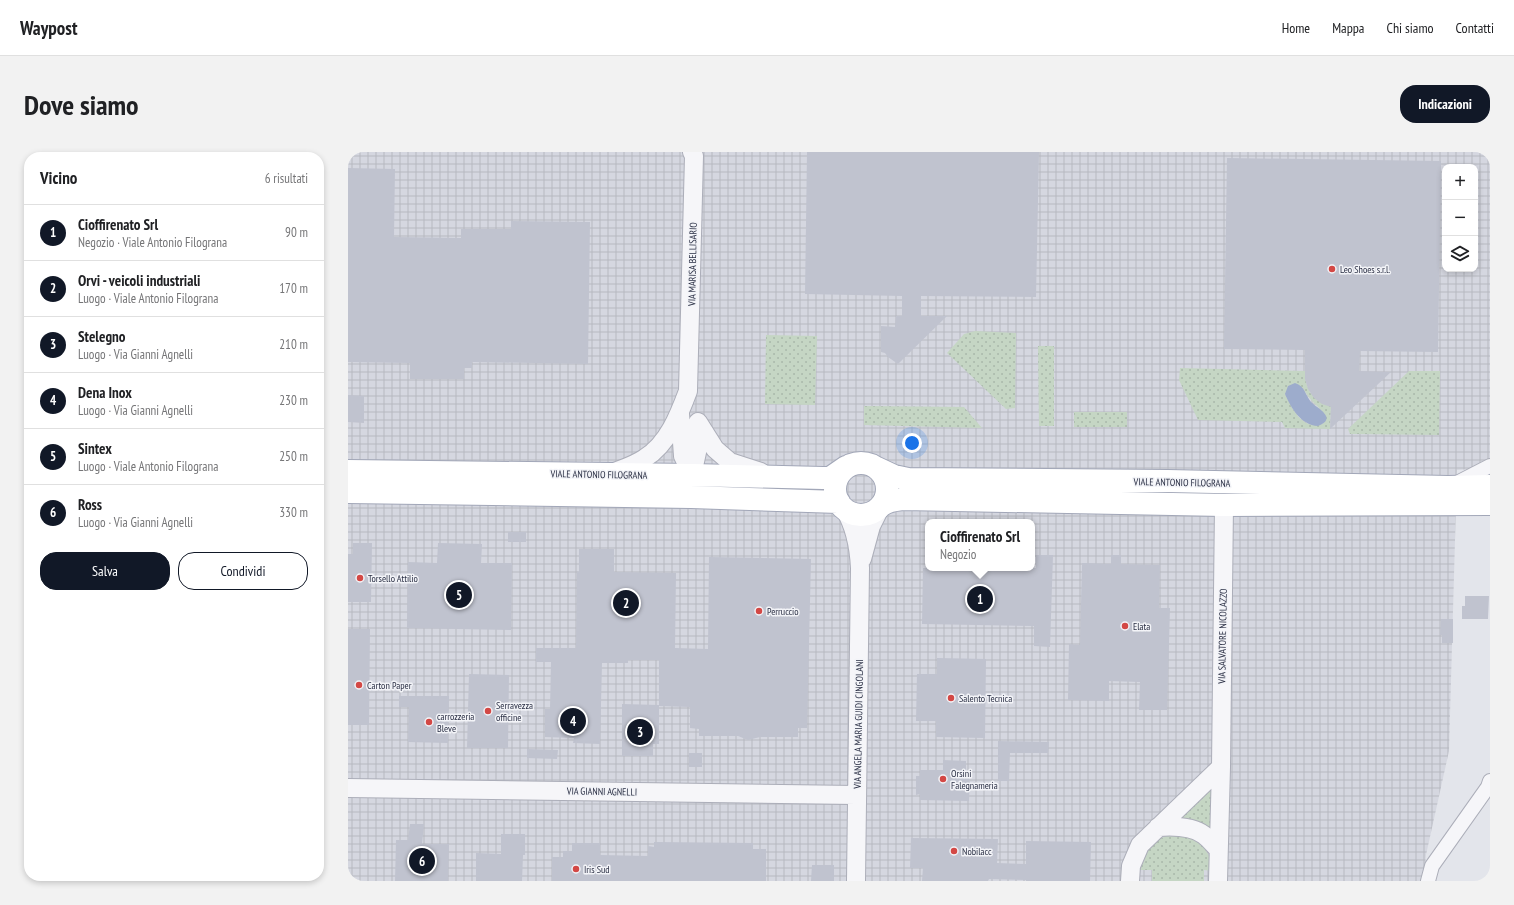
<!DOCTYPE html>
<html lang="it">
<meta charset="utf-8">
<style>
:root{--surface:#fff;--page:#f2f2f2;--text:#202124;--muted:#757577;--line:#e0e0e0;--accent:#111827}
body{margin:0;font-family:"PT Sans Narrow",sans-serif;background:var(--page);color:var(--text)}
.controls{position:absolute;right:12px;top:12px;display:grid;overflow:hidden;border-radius:8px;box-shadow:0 2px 6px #0003}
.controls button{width:36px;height:36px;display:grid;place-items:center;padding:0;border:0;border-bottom:1px solid var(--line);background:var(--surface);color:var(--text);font:20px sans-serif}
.you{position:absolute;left:564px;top:291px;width:14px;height:14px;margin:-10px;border:3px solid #fff;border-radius:50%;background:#1a73e8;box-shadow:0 0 0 6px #1a73e833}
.badge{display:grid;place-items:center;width:26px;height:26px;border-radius:50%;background:var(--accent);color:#fff;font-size:13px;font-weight:700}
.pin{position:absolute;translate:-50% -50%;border:2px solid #fff;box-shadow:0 1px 4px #0006}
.popup{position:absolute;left:577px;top:367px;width:110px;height:52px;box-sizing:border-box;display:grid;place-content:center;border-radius:8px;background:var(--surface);filter:drop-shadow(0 1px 3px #0005);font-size:13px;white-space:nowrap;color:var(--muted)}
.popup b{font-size:15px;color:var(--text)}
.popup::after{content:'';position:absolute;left:50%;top:100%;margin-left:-8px;border:8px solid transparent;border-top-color:var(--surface)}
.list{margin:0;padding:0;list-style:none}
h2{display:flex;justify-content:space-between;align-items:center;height:52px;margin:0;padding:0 16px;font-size:17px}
h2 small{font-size:13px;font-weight:400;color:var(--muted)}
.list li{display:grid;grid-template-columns:26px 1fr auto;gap:12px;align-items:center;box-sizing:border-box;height:56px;padding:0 16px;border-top:1px solid var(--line)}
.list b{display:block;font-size:15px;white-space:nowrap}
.list p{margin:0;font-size:13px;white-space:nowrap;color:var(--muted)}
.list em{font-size:13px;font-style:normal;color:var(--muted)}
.actions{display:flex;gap:8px;padding:12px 16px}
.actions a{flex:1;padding:9px 0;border:1px solid var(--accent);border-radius:16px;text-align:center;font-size:14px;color:var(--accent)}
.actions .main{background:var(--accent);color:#fff}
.icon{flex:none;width:22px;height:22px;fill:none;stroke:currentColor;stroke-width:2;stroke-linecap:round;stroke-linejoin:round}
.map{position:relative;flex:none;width:1142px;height:729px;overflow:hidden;border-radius:16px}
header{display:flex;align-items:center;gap:24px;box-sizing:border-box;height:56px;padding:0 20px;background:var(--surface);border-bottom:1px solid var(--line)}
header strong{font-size:19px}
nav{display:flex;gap:22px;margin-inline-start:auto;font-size:14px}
.intro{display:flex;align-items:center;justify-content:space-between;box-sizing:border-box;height:96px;padding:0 24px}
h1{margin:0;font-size:28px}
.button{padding:10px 18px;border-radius:16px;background:var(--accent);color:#fff;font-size:14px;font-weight:700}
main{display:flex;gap:24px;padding:0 24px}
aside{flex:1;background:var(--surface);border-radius:16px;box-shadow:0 2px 6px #0003}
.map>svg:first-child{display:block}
</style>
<header>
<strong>Waypost</strong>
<nav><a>Home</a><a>Mappa</a><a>Chi siamo</a><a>Contatti</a></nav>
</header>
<div class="intro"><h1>Dove siamo</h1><a class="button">Indicazioni</a></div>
<main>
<aside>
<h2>Vicino<small>6 risultati</small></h2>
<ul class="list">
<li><span class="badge">1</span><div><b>Cioffirenato Srl</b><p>Negozio · Viale Antonio Filograna</p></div><em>90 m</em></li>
<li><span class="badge">2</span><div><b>Orvi - veicoli industriali</b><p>Luogo · Viale Antonio Filograna</p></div><em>170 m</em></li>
<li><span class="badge">3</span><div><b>Stelegno</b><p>Luogo · Via Gianni Agnelli</p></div><em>210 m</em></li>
<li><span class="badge">4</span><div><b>Dena Inox</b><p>Luogo · Via Gianni Agnelli</p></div><em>230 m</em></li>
<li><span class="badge">5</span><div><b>Sintex</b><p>Luogo · Viale Antonio Filograna</p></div><em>250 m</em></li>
<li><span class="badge">6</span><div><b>Ross</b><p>Luogo · Via Gianni Agnelli</p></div><em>330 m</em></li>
</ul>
<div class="actions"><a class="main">Salva</a><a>Condividi</a></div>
</aside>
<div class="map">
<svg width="1142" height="729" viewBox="0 0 1142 729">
<defs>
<pattern id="industrial-grid" width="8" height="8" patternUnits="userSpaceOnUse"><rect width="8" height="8" fill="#d5d7e0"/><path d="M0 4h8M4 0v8" fill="none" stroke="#b7b9c1"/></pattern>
<pattern id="grass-dots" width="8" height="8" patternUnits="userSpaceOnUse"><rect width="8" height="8" fill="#c5d6c4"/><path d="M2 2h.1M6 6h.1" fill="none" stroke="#a9b8aa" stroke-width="1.8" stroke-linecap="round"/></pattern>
</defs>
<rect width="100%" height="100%" fill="#e3e5eb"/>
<path fill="url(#industrial-grid)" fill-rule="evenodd" d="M 0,0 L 1142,0 L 1142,316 L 1109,318 L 1101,599 L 1078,703 L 1076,729 L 0,729 ZM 1097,15 L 1127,15 L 1127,117 L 1097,117 ZM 580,370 L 684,370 L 684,416 L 580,416 Z"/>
<path fill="url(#grass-dots)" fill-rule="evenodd" d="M 627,179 L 668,181 L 667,256 L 658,257 L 599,201 L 616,182 Z
M 418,183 L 469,184 L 467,253 L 417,252 Z
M 690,194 L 706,194 L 706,274 L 691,274 Z
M 832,216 L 957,219 C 957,237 964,249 983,254 L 982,277 L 937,276 L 934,270 L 850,268 L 831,228 ZM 955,236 C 962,250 969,252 978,264 L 977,269 L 974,272 C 971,272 965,273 961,272 C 949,268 942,252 937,242 Z
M 1061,219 L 1092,219 L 1091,283 L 1002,282 L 1000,277 Z
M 516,254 L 616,255 L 634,276 L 516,273 Z
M 726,260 L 779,260 L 779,275 L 726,275 Z
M 864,632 L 863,681 L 826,669 Z
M 821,683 C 845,683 862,693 865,719 L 856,718 L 856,729 L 804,729 L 804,718 L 790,718 C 797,696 799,691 821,683 Z"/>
<path fill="#9daccc" d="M 947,231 C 957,234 957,243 963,250 C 970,257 990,266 970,274 C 953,273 943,256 937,242 L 940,234 Z"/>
<path fill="#c0c3cf" d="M 459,0 L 691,0 L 688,145 L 573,144 L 573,164 L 599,164 L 550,212 L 540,205 L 537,201 L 533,200 L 533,174 L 547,175 L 548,164 L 554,164 L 554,144 L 457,142 Z
M 879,6 L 1093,9 L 1090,200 L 1012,199 L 1011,219 L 1043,220 L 982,277 L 983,255 L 974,252 L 966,246 L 960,237 L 957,227 L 957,198 L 876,197 Z
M 0,16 L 47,17 L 46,85 L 113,86 L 113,77 L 163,77 L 163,69 L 242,70 L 240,212 L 124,210 L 124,216 L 116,216 L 116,227 L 62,227 L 62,211 L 0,210 Z
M 0,243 L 16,244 L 16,271 L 0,270 Z
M 160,380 L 178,380 L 178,390 L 160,390 Z
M 5,391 L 24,391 L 23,450 L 0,450 L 0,402 L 5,402 Z
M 90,391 L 134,392 L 133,411 L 164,411 L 163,478 L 59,476 L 60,410 L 89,411 Z
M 231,397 L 266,397 L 266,420 L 328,421 L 327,496 L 360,497 L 361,405 L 463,407 L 459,576 L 450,576 L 450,585 L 412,585 L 400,588 L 390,584 L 351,584 L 351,577 L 342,576 L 342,555 L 311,554 L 311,592 L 305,592 L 305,604 L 274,604 L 274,552 L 311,553 L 311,508 L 280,508 L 280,511 L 254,511 L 252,592 L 225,591 L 226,586 L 197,585 L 197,557 L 202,557 L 203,510 L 188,510 L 188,496 L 228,496 L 229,419 L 231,420 Z
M 688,403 L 705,403 L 702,495 L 686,494 L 686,474 L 574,472 L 575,416 L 688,416 Z
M 763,403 L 773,403 L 773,412 L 812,413 L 811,456 L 822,456 L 819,558 L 791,558 L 792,530 L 761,529 L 761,549 L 720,548 L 721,492 L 732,493 L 734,411 L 763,412 Z
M 1117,444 L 1141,444 L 1140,467 L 1114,467 L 1114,454 L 1117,454 Z
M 1093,467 L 1105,467 L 1105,491 L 1094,491 L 1094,483 L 1092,483 Z
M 0,477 L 22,477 L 21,573 L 0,573 Z
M 589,506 L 638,507 L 637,586 L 588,585 L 588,569 L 568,569 L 569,522 L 589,522 Z
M 121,522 L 161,523 L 160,596 L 119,596 Z
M 51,544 L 101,544 L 100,591 L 60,590 L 61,555 L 51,555 Z
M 650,589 L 701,590 L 700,601 L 662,601 L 661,629 L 650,629 Z
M 179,597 L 210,598 L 209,607 L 179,606 Z
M 341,601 L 354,601 L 354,615 L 341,615 Z
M 595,608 L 618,609 L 618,619 L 622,619 L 621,649 L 572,648 L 572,642 L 568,643 L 568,624 L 572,624 L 572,618 L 595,618 Z
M 62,672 L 76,672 L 74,692 L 101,692 L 100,729 L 47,729 L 48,688 L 60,688 Z
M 153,682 L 177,682 L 177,703 L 175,703 L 174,729 L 128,729 L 128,701 L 153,702 Z
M 563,686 L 650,687 L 649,711 L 678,712 L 678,689 L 743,690 L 742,729 L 678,729 L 678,728 L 641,727 L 640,729 L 574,729 L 575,716 L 562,716 Z
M 306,690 L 405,691 L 405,697 L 418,697 L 418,729 L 204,729 L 204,705 L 215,705 L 215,699 L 224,699 L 224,691 L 252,691 L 252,703 L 300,704 L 300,694 L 306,695 Z
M 464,713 L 486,713 L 486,729 L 463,729 Z"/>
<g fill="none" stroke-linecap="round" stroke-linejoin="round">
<g stroke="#acaeb9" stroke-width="16">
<path id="minor" d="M 1107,332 L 1142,314
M 1080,729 L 1084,714 L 1140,635 L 1142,629"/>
</g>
<g stroke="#acaeb9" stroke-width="20">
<path id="tertiary" d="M 332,262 L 335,304 L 344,323
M 350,270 L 367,297 L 382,310 L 413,320
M 266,320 C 277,316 287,313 297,306 C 320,292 331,263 340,239 L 346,4 L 344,0
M 344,323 L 351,291 L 350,271
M 496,356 C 507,374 511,395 512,416 L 508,729
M 514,407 L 523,374 L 533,354
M 0,636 L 508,643
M 810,675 C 824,674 844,674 856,683 C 861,687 866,693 870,697
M 782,729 L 783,714 L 792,693 L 873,615
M 870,729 L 873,615 L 876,353"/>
</g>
<g stroke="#a2a7b8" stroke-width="24">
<path id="primary" d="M487 337a26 26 0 1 1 52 0a26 26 0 1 1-52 0Z
M 529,316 L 546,324 L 560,327 L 820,329 L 1100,335 L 1142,334
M 0,319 L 344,323 L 475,326 L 482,326 L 498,315
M 0,340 L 343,345 L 491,350
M 533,354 C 540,348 547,348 556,347 L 876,353 L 1142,352"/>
</g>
<use href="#minor" stroke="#f6f6f9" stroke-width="14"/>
<use href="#tertiary" stroke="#f6f6f9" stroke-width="18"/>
<use href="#primary" stroke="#fff" stroke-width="22"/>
</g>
<g fill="#d34845" stroke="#f3f4f8" stroke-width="1.5">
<circle cx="984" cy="117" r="4"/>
<circle cx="12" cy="426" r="4"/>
<circle cx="411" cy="459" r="4"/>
<circle cx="777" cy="474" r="4"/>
<circle cx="11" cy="533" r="4"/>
<circle cx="603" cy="546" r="4"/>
<circle cx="140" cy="559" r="4"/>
<circle cx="81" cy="570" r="4"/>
<circle cx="595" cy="627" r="4"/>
<circle cx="606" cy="699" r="4"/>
<circle cx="228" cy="717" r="4"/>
</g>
<g text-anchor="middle" stroke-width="3" stroke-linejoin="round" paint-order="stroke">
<g font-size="10" fill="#2a2f44" stroke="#f3f4f8">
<text transform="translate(344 112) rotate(-89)" y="4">VIA MARISA BELLISARIO</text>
<text transform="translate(251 322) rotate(1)" y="4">VIALE ANTONIO FILOGRANA</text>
<text transform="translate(834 330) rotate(1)" y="4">VIALE ANTONIO FILOGRANA</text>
<text transform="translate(874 484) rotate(-89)" y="4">VIA SALVATORE NICOLAZZO</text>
<text transform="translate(510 572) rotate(-89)" y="4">VIA ANGELA MARIA GUIDI CINGOLANI</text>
<text transform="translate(254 639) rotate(1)" y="4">VIA GIANNI AGNELLI</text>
</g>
<g font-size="10" fill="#2a2f44" stroke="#f3f4f8" text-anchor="start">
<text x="992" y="121">Leo Shoes s.r.l.</text>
<text x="20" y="430">Torsello Attilio</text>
<text x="419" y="463">Perruccio</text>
<text x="785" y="478">Elata</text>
<text x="19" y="537">Carton Paper</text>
<text x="611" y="550">Salento Tecnica</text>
<text x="148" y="557">Serravezza<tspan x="148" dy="12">officine</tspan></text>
<text x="89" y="568">carrozzeria<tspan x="89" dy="12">Bleve</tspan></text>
<text x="603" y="625">Orsini<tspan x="603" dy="12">Falegnameria</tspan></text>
<text x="614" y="703">Nobilacc</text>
<text x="236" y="721">Iris Sud</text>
</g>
</g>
</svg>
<div class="controls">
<button>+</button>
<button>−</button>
<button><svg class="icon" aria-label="layers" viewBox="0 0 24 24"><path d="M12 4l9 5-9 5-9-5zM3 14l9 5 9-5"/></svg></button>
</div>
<div class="you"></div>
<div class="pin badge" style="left:632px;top:447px">1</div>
<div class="popup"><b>Cioffirenato Srl</b>Negozio</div>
<div class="pin badge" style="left:278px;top:451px">2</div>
<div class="pin badge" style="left:292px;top:580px">3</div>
<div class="pin badge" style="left:225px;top:569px">4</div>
<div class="pin badge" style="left:111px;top:443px">5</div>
<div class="pin badge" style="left:74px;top:709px">6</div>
</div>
</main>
